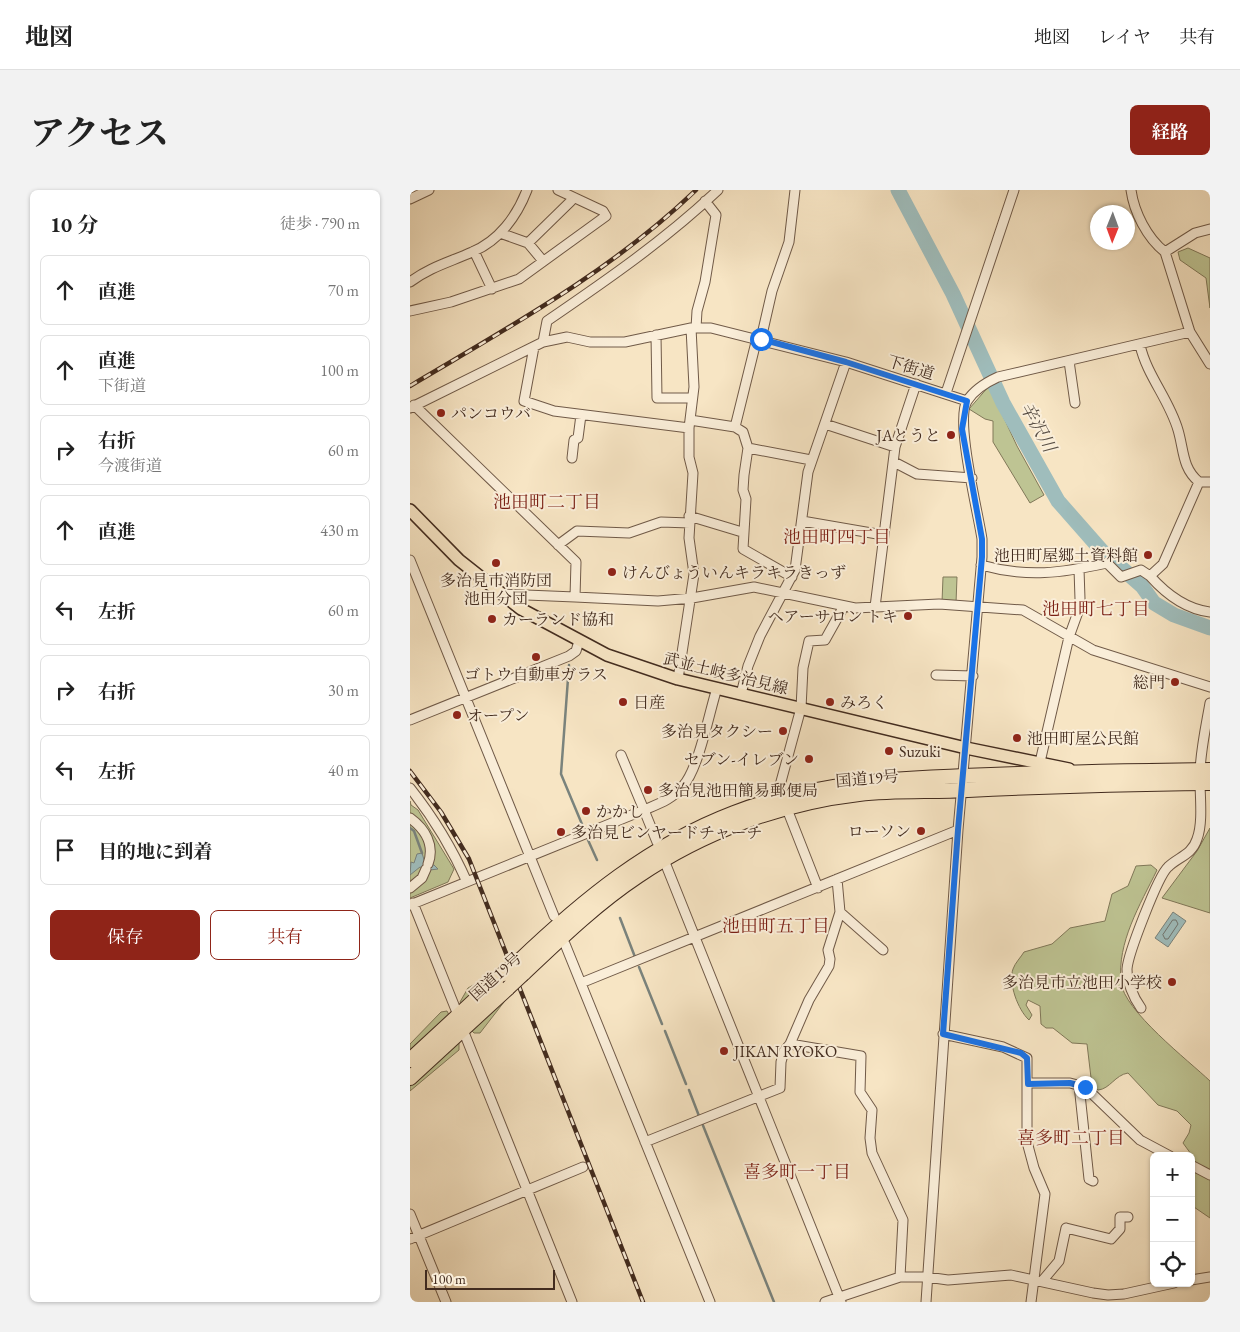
<!DOCTYPE html>
<html lang="ja">
<meta charset="utf-8">
<style>
:root{--surface:#fff;--page:#f2f2f2;--text:#222;--muted:#767676;--line:#e0e0e0;--accent:#8f2418}
body{margin:0;font-family:"EB Garamond","Noto Serif JP",serif;background:var(--page);color:var(--text)}
.controls{position:absolute;right:15px;bottom:15px;display:grid;overflow:hidden;border-radius:8px;box-shadow:0 1px 4px #0004}
.controls button{width:45px;height:45px;display:grid;place-items:center;padding:0;border:0;border-bottom:1px solid var(--line);background:var(--surface);color:var(--text);font:25px sans-serif}
.compass{position:absolute;left:680px;top:15px;width:45px;height:45px;border-radius:50%;background:var(--surface);box-shadow:0 1px 4px #0004;rotate:181deg}
.scale{position:absolute;left:15px;bottom:12px;width:130px;box-sizing:border-box;padding-left:5px;border:2px solid #432c1f;border-top:0;font-size:14px;line-height:18px;white-space:nowrap;color:#432c1f;-webkit-text-stroke:4px #faeed9;paint-order:stroke}
.stop{position:absolute;width:15px;height:15px;margin:-11px;border:4px solid #1a73e8;border-radius:50%;background:#fff}
.stop.end{background:#1a73e8;border-color:#fff;box-shadow:0 1px 5px #0008}
.list{margin:0;padding:0;list-style:none}
h2{display:flex;justify-content:space-between;align-items:center;height:65px;margin:0;padding:0 20px;font-size:21px}
h2 small{font-size:16px;font-weight:400;color:var(--muted)}
.list li{display:grid;grid-template-columns:32px 1fr auto;gap:15px;align-items:center;box-sizing:border-box;height:70px;margin:0 10px 10px;padding:0 10px;border:1px solid var(--line);border-radius:8px}
.list b{display:block;font-size:19px;white-space:nowrap}
.list p{margin:0;font-size:16px;white-space:nowrap;color:var(--muted)}
.list em{font-size:16px;font-style:normal;color:var(--muted)}
.actions{display:flex;gap:10px;padding:15px 20px}
.actions a{flex:1;padding:11px 0;border:1px solid var(--accent);border-radius:8px;text-align:center;font-size:18px;color:var(--accent)}
.actions .main{background:var(--accent);color:#fff}
.icon{flex:none;width:28px;height:28px;fill:none;stroke:currentColor;stroke-width:2;stroke-linecap:round;stroke-linejoin:round}
.map{position:relative;flex:none;width:800px;height:1112px;overflow:hidden;border-radius:8px}
header{display:flex;align-items:center;gap:30px;box-sizing:border-box;height:70px;padding:0 25px;background:var(--surface);border-bottom:1px solid var(--line)}
header strong{font-size:24px}
nav{display:flex;gap:28px;margin-inline-start:auto;font-size:18px}
.intro{display:flex;align-items:center;justify-content:space-between;box-sizing:border-box;height:120px;padding:0 30px}
h1{margin:0;font-size:35px}
.button{padding:12px 22px;border-radius:8px;background:var(--accent);color:#fff;font-size:18px;font-weight:700}
main{display:flex;gap:30px;padding:0 30px}
aside{flex:1;background:var(--surface);border-radius:8px;box-shadow:0 1px 4px #0004}
.map>svg:first-child{display:block}
</style>
<header>
<strong>地図</strong>
<nav><a>地図</a><a>レイヤ</a><a>共有</a></nav>
</header>
<div class="intro"><h1>アクセス</h1><a class="button">経路</a></div>
<main>
<aside>
<h2>10 分<small>徒歩 · 790 m</small></h2>
<ul class="list">
<li><svg class="icon" aria-label="ahead" viewBox="0 0 24 24"><path d="M12 20V5M6 11l6-6 6 6"/></svg><div><b>直進</b></div><em>70 m</em></li>
<li><svg class="icon" aria-label="ahead" viewBox="0 0 24 24"><path d="M12 20V5M6 11l6-6 6 6"/></svg><div><b>直進</b><p>下街道</p></div><em>100 m</em></li>
<li><svg class="icon" aria-label="right" viewBox="0 0 24 24"><path d="M7 20v-9h11M14 6l5 5-5 5"/></svg><div><b>右折</b><p>今渡街道</p></div><em>60 m</em></li>
<li><svg class="icon" aria-label="ahead" viewBox="0 0 24 24"><path d="M12 20V5M6 11l6-6 6 6"/></svg><div><b>直進</b></div><em>430 m</em></li>
<li><svg class="icon" aria-label="left" viewBox="0 0 24 24"><path d="M17 20v-9H6M10 6l-5 5 5 5"/></svg><div><b>左折</b></div><em>60 m</em></li>
<li><svg class="icon" aria-label="right" viewBox="0 0 24 24"><path d="M7 20v-9h11M14 6l5 5-5 5"/></svg><div><b>右折</b></div><em>30 m</em></li>
<li><svg class="icon" aria-label="left" viewBox="0 0 24 24"><path d="M17 20v-9H6M10 6l-5 5 5 5"/></svg><div><b>左折</b></div><em>40 m</em></li>
<li><svg class="icon" aria-label="arrive" viewBox="0 0 24 24"><path d="M6 21V4h12l-3 4 3 4H6"/></svg><div><b>目的地に到着</b></div></li>
</ul>
<div class="actions"><a class="main">保存</a><a>共有</a></div>
</aside>
<div class="map">
<svg width="800" height="1112" viewBox="0 0 800 1112">
<rect width="100%" height="100%" fill="#f7e5c4"/>
<filter id="stains"><feTurbulence type="fractalNoise" baseFrequency=".004" numOctaves="4"/><feColorMatrix values="0 0 0 0 .2 0 0 0 0 .09 0 0 0 0 .02 0 0 0 .5 -.17"/></filter>
<radialGradient id="worn" r=".72"><stop offset=".6" stop-color="#630" stop-opacity="0"/><stop offset="1" stop-color="#630" stop-opacity=".3"/></radialGradient>
<path fill="#bec493" stroke="#807859" d="M 778,58 L 800,68 L 800,118 L 796,88 L 770,70 L 768,62 Z
M 579,196 L 607,256 L 634,305 L 620,313 L 583,252 L 583,231 L 575,229 L 559,219 Z
M 533,387 L 547,387 L 546,413 L 532,412 Z
M 0,611 L 1,615 L 8,620 L 44,679 L 38,692 L 0,708 Z
M 800,638 L 800,723 L 752,708 L 787,661 Z
M 741,675 L 747,680 C 730,715 707,752 711,792 C 713,820 779,871 800,891 L 800,1028 L 781,1015 L 781,964 L 773,953 L 779,943 L 781,935 L 767,921 L 748,915 L 718,883 C 705,885 700,899 688,900 L 682,896 L 677,854 L 662,853 L 643,838 L 636,838 L 631,834 L 630,816 L 618,810 L 616,815 L 622,825 L 619,830 C 608,820 598,793 603,779 C 605,773 611,767 614,762 L 642,754 L 660,738 L 695,731 L 702,704 L 718,696 L 726,676 Z
M 86,782 L 52,815 L 50,812 L 58,798 Z
M 101,803 L 70,843 L 64,843 L 61,840 Z
M 37,821 L 39,825 L 0,862 L 0,854 L 31,822 Z
M 49,850 L 49,860 L 0,901 L 0,896 Z"/>
<path fill="#9fbdbc" stroke="#7a837d" d="M 12,663 L 15,673 L 24,675 L 28,679 L 20,680 L 10,677 L 0,685 L 1,672 L 4,673 L 7,664 Z
M 763,722 L 776,731 L 758,757 L 745,748 Z"/>
<g fill="none" stroke-linecap="round" stroke-linejoin="round">
<path stroke="#71746e" stroke-width="1" d="M 763,730 L 766,730 L 768,734 L 758,749 L 755,749 L 753,745 Z"/>
<path stroke="#7a837d" stroke-width="2.5" d="M 159,475 L 151,584 L 174,639
M 0,638 L 4,641 L 12,663
M 178,650 L 187,670
M 210,728 L 225,767
M 229,777 L 252,834
M 255,841 L 276,894
M 279,900 L 289,926
M 292,933 L 364,1112"/>
<path stroke="#9fbdbc" stroke-width="15" d="M 488,0 L 543,104 L 593,213 L 648,311 L 692,361 L 732,396 L 744,413 L 764,425 L 800,438"/>
<g stroke="#705a48" stroke-width="11">
<path id="minor" d="M 721,0 C 724,22 737,48 755,62 L 780,142 L 800,174
M 0,9 L 19,0
M 90,43 L 118,53 L 133,71
M 118,53 L 161,11 L 163,7
M 64,61 L 82,99
M 755,62 L 785,43 L 800,39
M 0,92 C 20,77 40,72 62,62 C 89,51 107,26 117,0
M 0,121 L 41,112 L 109,89 L 196,26 L 193,21 L 148,0
M 286,138 L 287,121 L 295,92 L 306,25 L 295,11
M 246,145 L 247,208 L 282,208
M 351,149 L 362,101 L 379,52 L 385,0
M 133,152 L 137,131 C 197,90 255,50 308,0
M 730,155 C 737,186 759,209 768,240 C 774,260 772,278 789,292 L 753,374 L 740,386 C 756,404 775,419 800,422
M 124,157 L 114,211 L 144,221 L 279,238
M 659,171 L 665,213
M 536,203 L 604,0
M 4,215 L 166,372 L 165,407 L 92,404
M 0,218 L 133,152 L 157,147 L 180,152 L 215,152 L 281,138 L 301,138 L 436,172 L 557,211
M 280,230 L 325,237 L 333,242 L 338,258 L 334,285 L 333,300 L 336,309 L 333,359 L 382,387
M 415,234 L 485,257
M 325,237 L 347,148
M 338,258 L 401,270
M 162,268 L 164,250 L 168,248 L 171,225
M 484,272 L 507,284 L 562,288
M 789,292 L 800,292
M 279,326 L 332,342
M 392,331 L 473,345
M 148,355 L 167,341 L 219,343 L 251,332 L 280,333
M 0,370 L 144,726
M 571,375 C 617,388 652,383 697,373 L 711,387 L 731,380 L 740,386
M 165,407 L 248,411 L 282,408 L 344,397 L 445,418 L 529,414 L 613,420 L 683,460 L 800,497
M 465,417 L 485,257 L 506,194
M 526,485 L 563,486
M 268,489 L 284,384 L 279,348 L 283,283 L 279,267 L 279,238 L 284,197 L 281,138
M 331,504 L 338,476 L 350,446 L 385,380 L 398,282 L 436,172
M 0,530 L 159,466 L 166,461 L 169,451
M 630,572 L 659,447 L 668,422 L 670,409 L 669,379
M 0,598 C 23,627 42,658 57,692
M 371,608 L 369,599 L 391,518 L 393,478 L 399,451 L 415,450 L 434,416
M 377,619 L 408,698
M 0,628 C 15,639 25,655 18,674
M 247,652 L 234,620 C 248,614 263,609 273,596 C 289,578 299,523 307,498
M 256,675 L 431,1112
M 0,698 L 12,688 L 16,679
M 3,713 L 46,820
M 0,715 L 234,620 L 211,565
M 430,722 L 473,760
M 155,754 L 300,1112
M 171,793 L 548,640
M 731,818 C 723,807 717,792 717,779 C 718,764 748,686 758,677 C 768,667 782,665 787,649 C 794,631 789,600 790,581 C 791,558 796,536 800,513
M 533,844 L 593,857 L 617,868 L 617,952 L 624,978 L 635,1004 L 621,1112
M 55,845 L 162,1112
M 380,854 L 451,866 L 450,902 L 462,920 L 460,948 L 462,963 L 493,1030 L 490,1087
M 618,893 L 660,893 L 675,897 L 730,950 L 760,966
M 669,895 L 679,989 L 683,991
M 235,952 L 370,898 L 371,872 L 374,861 L 380,854 L 399,810 L 419,776 L 420,769 L 418,760 L 430,722 L 427,689
M 781,975 L 800,985
M 0,1024 L 36,1112
M 0,1049 L 173,977
M 633,1090 L 649,1071 L 656,1038 L 701,1049 L 710,1039 L 710,1027 L 718,1027
M 781,1090 L 800,1087
M 415,1112 L 490,1087 L 517,1087 L 538,1090 L 601,1085 L 683,1103 L 698,1105 L 714,1104 L 764,1093
M 516,1112 L 548,640 L 572,367 L 572,349 C 568,322 545,230 557,211 C 564,200 577,192 588,187 L 780,142"/>
</g>
<g stroke="#432c1f" stroke-width="14">
<path id="major" d="M 0,320 L 49,370 L 111,419 L 197,465 L 268,489 L 556,558 L 659,579"/>
</g>
<g stroke="#432c1f" stroke-width="16">
<path id="highway" d="M 108,772 C 173,710 240,655 324,623 C 407,591 493,588 581,585 C 654,582 727,581 800,580
M 113,784 C 150,749 186,714 228,686 C 292,642 371,613 449,604 C 485,600 522,602 558,600 C 639,596 719,594 800,593
M 0,870 L 93,784
M 0,888 L 98,798"/>
</g>
<use href="#minor" stroke="#faeed9" stroke-width="9"/>
<use href="#major" stroke="#f7e5c4" stroke-width="11"/>
<use href="#highway" stroke="#f7e5c4" stroke-width="14"/>
<g stroke="#432c1f" stroke-width="4.5">
<path id="rail" d="M 0,196 C 99,137 202,81 286,0
M 0,581 L 31,622 L 59,669 L 233,1112"/>
</g>
<use href="#rail" stroke="#faeed9" stroke-width="2.5" stroke-dasharray="8" stroke-linecap="butt"/>
<g stroke="#432c1f" stroke-width="16" stroke-linecap="butt">
<path id="highway-bridge" d="M 93,784 L 108,772
M 98,798 L 113,784"/>
</g>
<use href="#highway-bridge" stroke="#f7e5c4" stroke-width="14"/>
</g>
<g fill="none" stroke-linecap="round" stroke-linejoin="round">
<path stroke="#1a73e8" stroke-width="6" d="M 351,149 L 436,172 L 557,211 L 552,239 L 572,349 L 572,367 L 548,640 L 533,844 L 611,863 L 617,868 L 618,894 L 660,893 L 675,897"/>
</g>
<g fill="#8f2418" stroke="#faeed9" stroke-width="2">
<circle cx="31" cy="223" r="5"/>
<circle cx="541" cy="245" r="5"/>
<circle cx="738" cy="365" r="5"/>
<circle cx="86" cy="373" r="5"/>
<circle cx="202" cy="382" r="5"/>
<circle cx="498" cy="426" r="5"/>
<circle cx="82" cy="429" r="5"/>
<circle cx="126" cy="467" r="5"/>
<circle cx="765" cy="492" r="5"/>
<circle cx="213" cy="512" r="5"/>
<circle cx="420" cy="512" r="5"/>
<circle cx="47" cy="525" r="5"/>
<circle cx="373" cy="541" r="5"/>
<circle cx="607" cy="548" r="5"/>
<circle cx="479" cy="561" r="5"/>
<circle cx="399" cy="569" r="5"/>
<circle cx="238" cy="600" r="5"/>
<circle cx="176" cy="621" r="5"/>
<circle cx="511" cy="641" r="5"/>
<circle cx="151" cy="642" r="5"/>
<circle cx="762" cy="792" r="5"/>
<circle cx="314" cy="861" r="5"/>
</g>
<g text-anchor="middle" stroke-width="4" stroke-linejoin="round" paint-order="stroke">
<g font-size="16" fill="#432c1f" stroke="#faeed9">
<text transform="translate(501 177) rotate(17)" y="6">下街道</text>
<text transform="translate(316 483) rotate(14)" y="6">武並土岐多治見線</text>
<text transform="translate(457 588) rotate(-5)" y="6">国道19号</text>
<text transform="translate(85 786) rotate(-42)" y="6">国道19号</text>
</g>
<g font-size="16" fill="#432c1f" stroke="#faeed9" text-anchor="start">
<text x="41" y="229">パンコウバ</text>
<text x="531" y="251" text-anchor="end">JAとうと</text>
<text x="728" y="371" text-anchor="end">池田町屋郷土資料館</text>
<text x="212" y="388">けんびょういんキラキラきっず</text>
<text x="86" y="396" text-anchor="middle">多治見市消防団<tspan x="86" dy="18">池田分団</tspan></text>
<text x="488" y="432" text-anchor="end">ヘアーサロン トキ</text>
<text x="92" y="435">カーランド協和</text>
<text x="126" y="490" text-anchor="middle">ゴトウ自動車ガラス</text>
<text x="755" y="498" text-anchor="end">総門</text>
<text x="223" y="518">日産</text>
<text x="430" y="518">みろく</text>
<text x="57" y="531">オープン</text>
<text x="363" y="547" text-anchor="end">多治見タクシー</text>
<text x="617" y="554">池田町屋公民館</text>
<text x="489" y="567">Suzuki</text>
<text x="389" y="575" text-anchor="end">セブン-イレブン</text>
<text x="248" y="606">多治見池田簡易郵便局</text>
<text x="186" y="627">かかし</text>
<text x="501" y="647" text-anchor="end">ローソン</text>
<text x="161" y="648">多治見ビンヤードチャーチ</text>
<text x="752" y="798" text-anchor="end">多治見市立池田小学校</text>
<text x="324" y="867">JIKAN RYOKO</text>
</g>
<g font-size="18" font-style="italic" fill="#5a5046" stroke="#faeed9">
<text transform="translate(628 237) rotate(61)" y="6">辛沢川</text>
</g>
<g font-size="18" fill="#7a1f14" stroke="#faeed9">
<text x="137" y="318">池田町二丁目</text>
<text x="427" y="353">池田町四丁目</text>
<text x="686" y="425">池田町七丁目</text>
<text x="366" y="742">池田町五丁目</text>
<text x="661" y="954">喜多町二丁目</text>
<text x="387" y="988">喜多町一丁目</text>
</g>
</g>
<rect width="100%" height="100%" filter="url(#stains)"/>
<rect width="100%" height="100%" fill="url(#worn)"/>
</svg>
<div class="controls">
<button>+</button>
<button>−</button>
<button><svg class="icon" aria-label="locate" viewBox="0 0 24 24"><circle cx="12" cy="12" r="6"/><path d="M12 2v4M12 18v4M2 12h4M18 12h4"/></svg></button>
</div>
<svg class="compass" viewBox="-18 -18 36 36"><path d="M0-13l5 13h-10z" fill="#e53935"/><path d="M0 13l5-13h-10z" fill="#767676"/></svg>
<div class="scale">100 m</div>
<div class="stop" style="left:351px;top:149px"></div>
<div class="stop end" style="left:675px;top:897px"></div>
</div>
</main>
